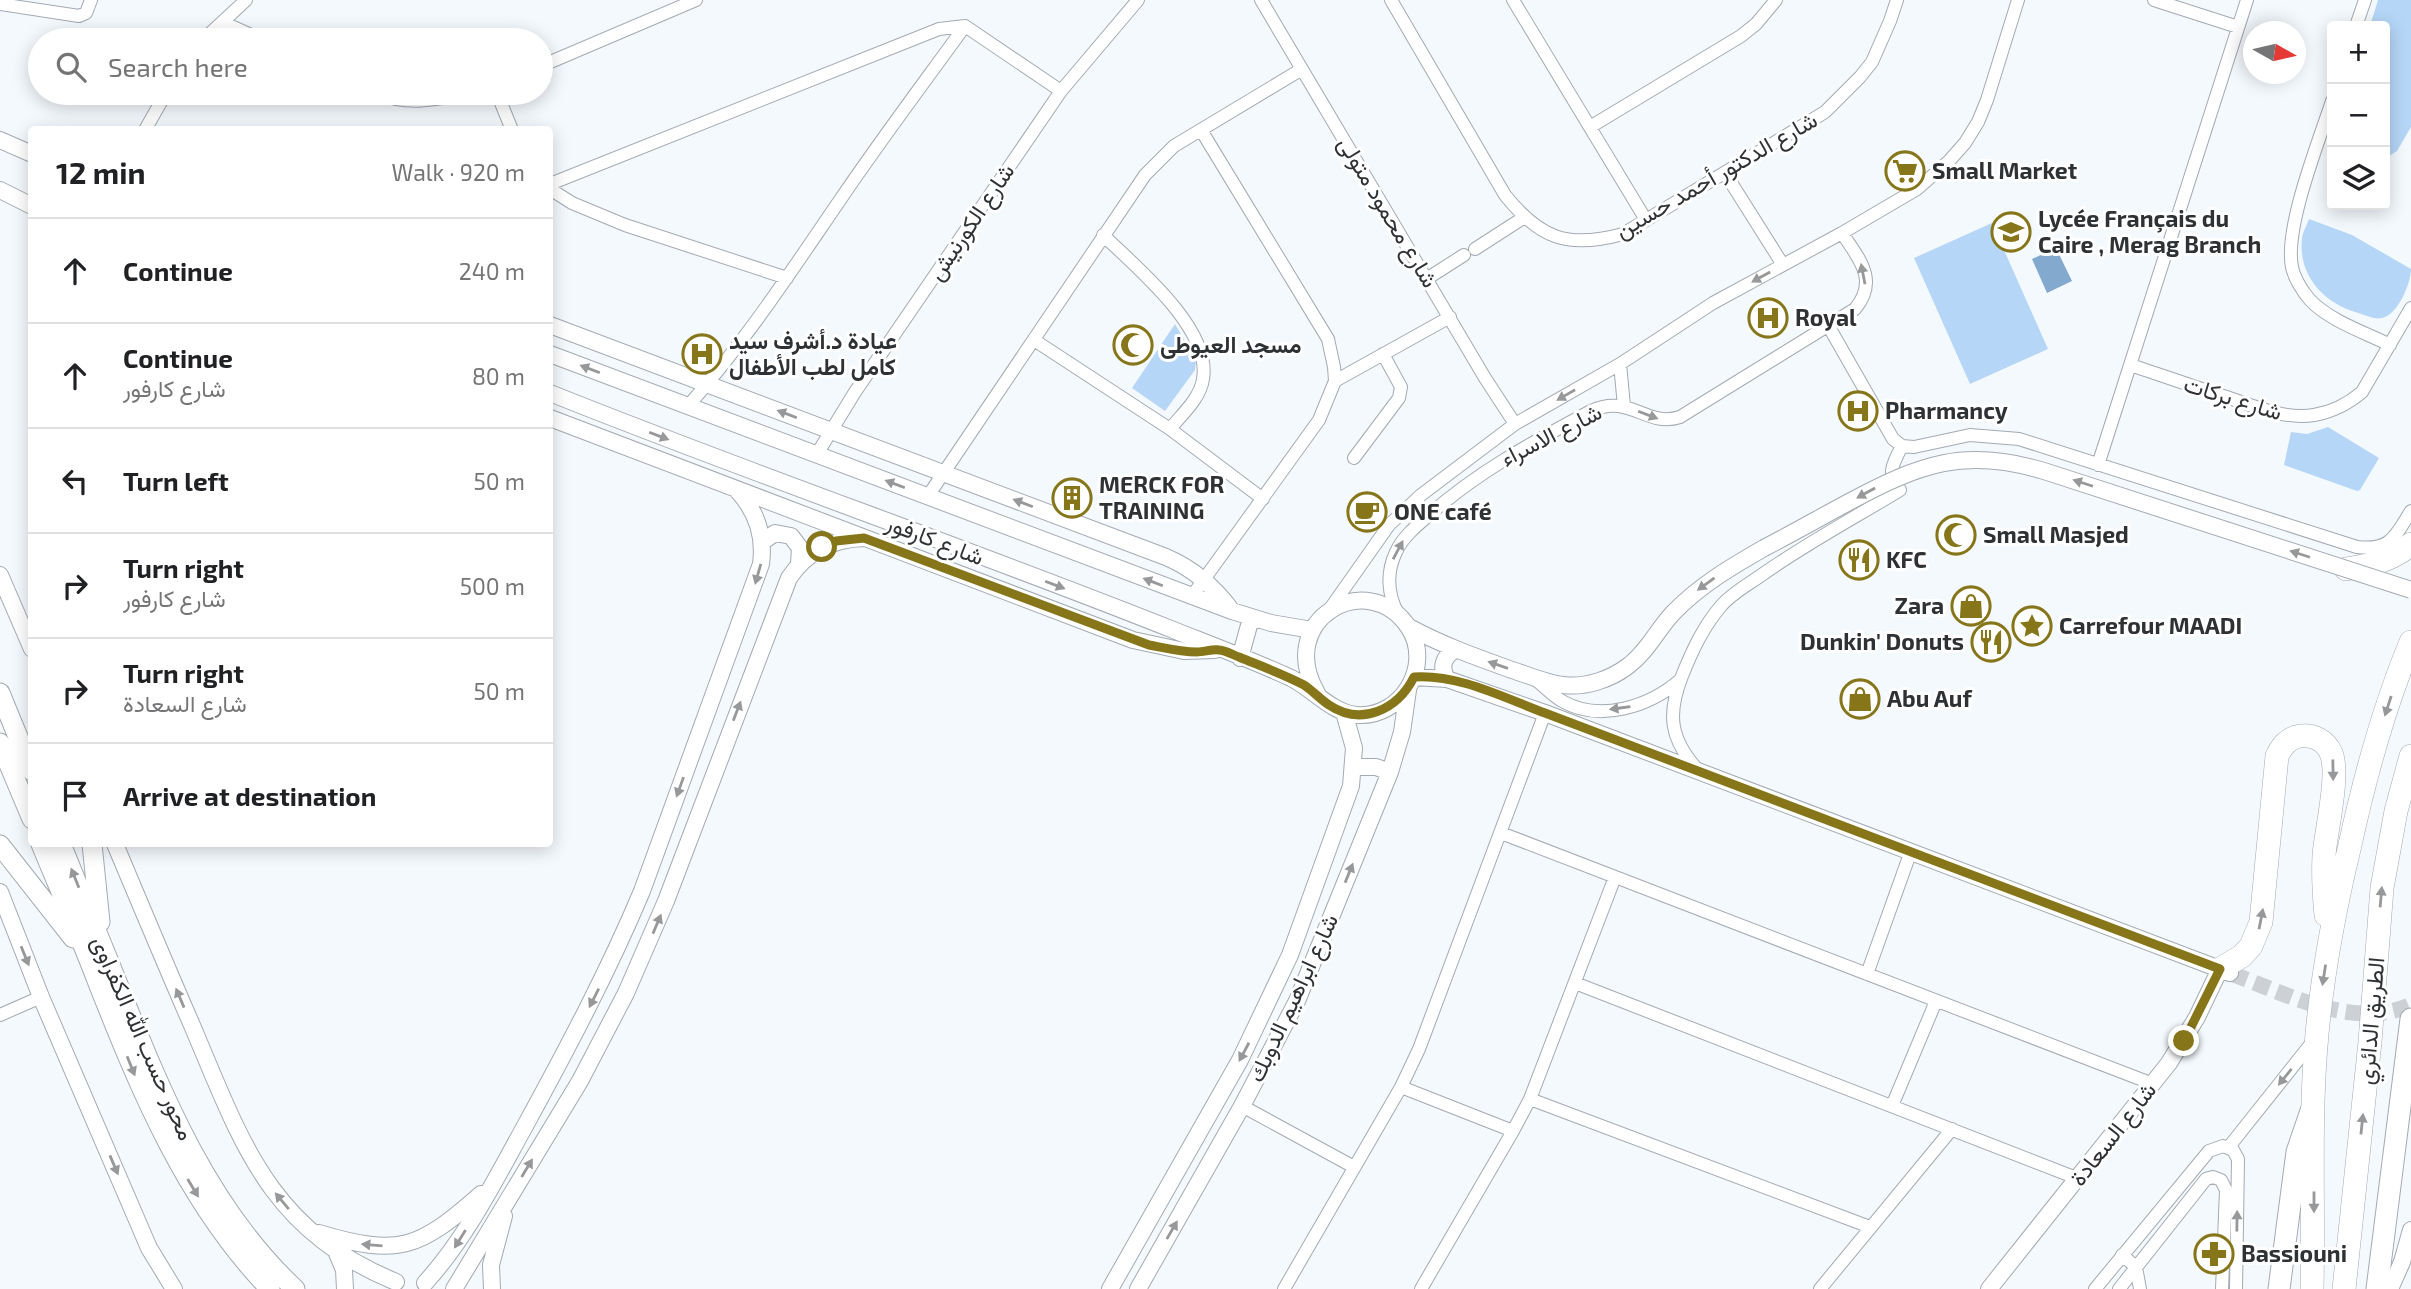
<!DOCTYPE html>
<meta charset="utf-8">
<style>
:root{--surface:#fff;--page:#f6f6f6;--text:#202124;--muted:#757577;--line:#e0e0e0}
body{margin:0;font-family:"Exo 2",Vazirmatn,sans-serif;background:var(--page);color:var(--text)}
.controls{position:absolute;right:21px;top:21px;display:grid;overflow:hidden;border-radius:7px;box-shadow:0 4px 18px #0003}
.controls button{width:63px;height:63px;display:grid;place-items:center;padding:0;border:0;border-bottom:2px solid var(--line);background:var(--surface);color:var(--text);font:35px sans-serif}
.compass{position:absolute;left:2243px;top:21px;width:63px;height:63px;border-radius:50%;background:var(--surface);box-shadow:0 4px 18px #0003;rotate:98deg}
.stop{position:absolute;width:21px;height:21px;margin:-16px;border:5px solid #867619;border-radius:50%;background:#fff}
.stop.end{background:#867619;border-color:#fff;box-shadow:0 2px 7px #0008}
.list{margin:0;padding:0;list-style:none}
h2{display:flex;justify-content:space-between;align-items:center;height:91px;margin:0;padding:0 28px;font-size:30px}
h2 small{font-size:23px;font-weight:400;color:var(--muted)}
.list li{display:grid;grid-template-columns:46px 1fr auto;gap:21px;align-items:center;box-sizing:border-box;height:105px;padding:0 28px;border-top:2px solid var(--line)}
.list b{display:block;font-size:26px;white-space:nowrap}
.list p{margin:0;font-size:23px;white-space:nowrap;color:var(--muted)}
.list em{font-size:23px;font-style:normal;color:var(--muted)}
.icon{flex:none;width:38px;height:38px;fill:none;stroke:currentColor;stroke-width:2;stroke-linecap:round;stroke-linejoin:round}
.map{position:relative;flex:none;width:2411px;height:1289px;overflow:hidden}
.search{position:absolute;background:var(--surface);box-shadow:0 4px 18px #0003;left:28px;top:28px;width:525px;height:77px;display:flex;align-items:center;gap:18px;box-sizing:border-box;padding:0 24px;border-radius:38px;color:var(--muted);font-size:26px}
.panel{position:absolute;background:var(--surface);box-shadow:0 4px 18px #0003;left:28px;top:126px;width:525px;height:721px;border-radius:7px}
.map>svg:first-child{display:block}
</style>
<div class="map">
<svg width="2411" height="1289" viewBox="0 0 2411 1289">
<rect width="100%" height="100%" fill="#f4f9fe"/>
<path fill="#b5d6f7" d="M 2378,0 L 2411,0 L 2411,127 L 2397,151 L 2386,158 L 2385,26 L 2370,26 Z
M 2309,219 L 2352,235 L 2411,269 C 2411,283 2398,315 2382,318 C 2374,320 2363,314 2355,312 C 2323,302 2298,275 2302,239 C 2302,233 2307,225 2309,219 Z
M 1992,223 L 2048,349 L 1970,384 L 1914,258 Z
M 1175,324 L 1196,360 L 1195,370 L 1165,411 L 1132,388 Z
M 2328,427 L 2379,458 L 2360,490 L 2357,491 L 2284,465 L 2291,432 L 2307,434 Z"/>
<path fill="#84a9ce" d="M 2056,248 L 2072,281 L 2047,293 L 2032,259 Z"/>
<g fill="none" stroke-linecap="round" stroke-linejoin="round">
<path stroke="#cdd1d6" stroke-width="16" stroke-dasharray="16 8" stroke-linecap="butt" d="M 2232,974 C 2287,994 2353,1030 2411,1005"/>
<g stroke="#a2aab2" stroke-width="14">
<path id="minor" d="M 1261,0 L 1485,378 L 1515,424
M 1391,0 L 1505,195 C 1540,239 1568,249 1623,234 L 1825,112 L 1860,77 L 1872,62 L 1890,21 L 1897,0
M 1513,0 L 1646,220
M 2154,0 L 2238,27
M 0,4 L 79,16 L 86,13 L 91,0
M 222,22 L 262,40
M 2356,26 L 2365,0
M 203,40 L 246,0
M 541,66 L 696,0
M 377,93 C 406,106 438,100 467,93
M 497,93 L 512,130
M 2332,101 C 2319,141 2284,228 2292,267 C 2294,278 2303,292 2310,300 C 2330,321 2364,332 2390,345
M 1590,127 L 1741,36 L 1756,24 L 1776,0
M 145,130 L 166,93
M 1725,173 L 1783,265
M 550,184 L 939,29 L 965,26 L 1061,91
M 550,189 L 572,203 L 625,225 L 787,278
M 1103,235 C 1136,267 1212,329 1203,379 C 1200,399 1182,414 1170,429
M 1475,249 L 1523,218
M 1428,278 L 1464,255
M 1829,327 L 1893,439 L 1902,446 L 1914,447 L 1970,435 L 2019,439 L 2357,547 C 2391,551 2395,536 2411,511
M 1034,340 L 1170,429 L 1263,499
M 1620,364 L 1624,406
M 2130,365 C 2161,375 2192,386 2223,396 C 2252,405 2283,420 2314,415 C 2332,412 2348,404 2362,392 L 2411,308
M 1335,381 L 1450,317
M 688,406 C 745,342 792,270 840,200 C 880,141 923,84 965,26
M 817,454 L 855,392 L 1061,91 L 1138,0
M 1354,458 L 1399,398 L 1401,387 L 1383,354
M 2098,465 L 2247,0
M 928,496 L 1145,175 L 1174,146 L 1302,69
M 1192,596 L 1319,420 L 1335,381 L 1334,367 L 1328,339 L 1201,130
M 1327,613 L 1389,525 L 1421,495 L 1515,424 L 1620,364 L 1713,303 L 1842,233 L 1917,189 L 1949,161 L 1965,143 L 1978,122 L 1987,100 L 2018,0
M 1398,614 C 1388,595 1386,573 1396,552 C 1402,538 1416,526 1428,516 C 1477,472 1533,442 1591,411 C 1630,393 1646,428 1680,417 L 1855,309 C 1879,280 1859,259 1842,233
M 1536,680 C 1545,687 1553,696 1562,701 C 1600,723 1650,706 1680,680
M 1697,769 C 1670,739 1667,714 1682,676 C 1692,651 1703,627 1721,606 C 1732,593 1749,584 1763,574 C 1807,543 1854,518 1900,490 C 1885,476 1894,461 1902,446
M 1501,833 L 2153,1084
M 1867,974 L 1911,851
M 1575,983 L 2079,1179
M 0,1015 L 41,997
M 1401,1087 L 1513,1131
M 1530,1099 L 1870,1227
M 1242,1106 L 1354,1167
M 1892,1106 L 1936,1001
M 2228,1148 L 2314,1040
M 2122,1255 L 2136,1267 L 2140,1289
M 1284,1289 L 1401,1087 L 1419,1049 L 1545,713
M 1421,1289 L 1513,1131 L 1530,1099 L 1615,877
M 1820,1289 L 1952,1129
M 2095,1289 L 2209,1151 L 2223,1146 L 2233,1150 L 2238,1159 L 2236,1289
M 2119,1289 L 2206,1179 L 2213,1177 L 2221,1180 L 2226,1190 L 2222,1289"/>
</g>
<g stroke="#a2aab2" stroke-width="18">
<path id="tertiary" d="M 0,140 L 32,154
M 0,190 L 32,206
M 550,325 L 1166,557 C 1194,569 1214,586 1232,611
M 550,354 L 1232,611 L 1271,623 L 1312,630
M 550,393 C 757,476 968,548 1176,631 C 1214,646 1254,661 1291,678 C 1313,689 1332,713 1357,715 C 1402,718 1433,665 1409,628 C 1369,566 1274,619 1317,693
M 550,418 L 1133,640 L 1184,651 L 1215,650
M 762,542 L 775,533 L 791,536 L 800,548 L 799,564
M 0,575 L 32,649
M 1409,627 C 1442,645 1476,657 1512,670 C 1528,675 1546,683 1563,685 C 1586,688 1611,679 1628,666 C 1647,652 1657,630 1673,613 C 1700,585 1731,567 1764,548
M 1240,658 L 1251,618
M 1414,677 L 1447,679 L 1545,713 L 2230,973
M 1447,679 C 1440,667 1443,657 1455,650
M 1354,767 L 1376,767 L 1390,772
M 115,844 C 141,906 167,968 194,1030 C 243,1146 270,1230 396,1282
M 0,892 L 41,997 L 149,1248 L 174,1289
M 319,1233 C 399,1257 419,1249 481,1194
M 336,1251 L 344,1270 L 345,1289
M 425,1283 C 467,1237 495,1180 525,1126 C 567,1049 608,972 642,891 L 761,564 C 765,534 756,510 736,489
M 454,1289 L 580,1081 L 626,993 L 666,901 L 789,578 C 807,551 832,539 864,538
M 492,1289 L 491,1265 L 504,1216
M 1110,1289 L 1240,1060 L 1290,955 L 1351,786 L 1354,748 L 1344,712
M 1138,1289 L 1242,1106 L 1297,1001 L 1390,772 L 1402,732 L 1408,690
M 1989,1289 L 2169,1063 L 2197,1017 L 2220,969
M 2390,1289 L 2402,1262 L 2411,1230"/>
</g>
<g stroke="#a2aab2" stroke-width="21">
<path id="primary" d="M 0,693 L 32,771
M 0,743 L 32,819
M 41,844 C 60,890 80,936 98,983 C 141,1092 187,1203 270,1289
M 61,844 C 80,891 100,939 119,987 C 162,1095 208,1208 295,1289
M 92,844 L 100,922
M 0,845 L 73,938"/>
</g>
<g stroke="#a2aab2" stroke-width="23">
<path id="trunk" d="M 2279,1289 L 2297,1152 L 2311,1111
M 2377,1289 L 2411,1019"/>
</g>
<g stroke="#a2aab2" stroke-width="24">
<path id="motorway" d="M 2346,569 C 2371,565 2391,561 2411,544
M 2220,969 L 2242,956 L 2251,946 L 2261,922 L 2277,756 C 2282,746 2288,738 2300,736 C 2313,734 2326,741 2331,753 C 2340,773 2326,831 2324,855 C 2323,875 2324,895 2326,915
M 2312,1289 C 2314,1204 2309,1118 2317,1034 C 2323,970 2335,907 2350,845 C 2365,776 2384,707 2411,642
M 2344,1289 L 2370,1042 L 2382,888 L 2396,811 L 2411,756"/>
</g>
<use href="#minor" stroke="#fff" stroke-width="12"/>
<use href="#tertiary" stroke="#fff" stroke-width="16"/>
<use href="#primary" stroke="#fff" stroke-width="19"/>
<use href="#trunk" stroke="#fff" stroke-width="21"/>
<use href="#motorway" stroke="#fff" stroke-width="23"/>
<g stroke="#a2aab2" stroke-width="18" stroke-linecap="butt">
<path id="tertiary-bridge" d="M 1764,548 C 1793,533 1821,517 1849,502 C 1920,464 1964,447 2044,471 L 2411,590"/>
</g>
<use href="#tertiary-bridge" stroke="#fff" stroke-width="16"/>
</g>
<defs><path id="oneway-solid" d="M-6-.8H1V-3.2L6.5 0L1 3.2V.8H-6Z" transform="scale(1.75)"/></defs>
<g fill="#97989a">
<use href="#oneway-solid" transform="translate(1863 274) rotate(-101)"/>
<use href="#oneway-solid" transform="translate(1761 277) rotate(151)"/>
<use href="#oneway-solid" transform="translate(590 369) rotate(-159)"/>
<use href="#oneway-solid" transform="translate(1566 395) rotate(150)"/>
<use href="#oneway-solid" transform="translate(787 414) rotate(-159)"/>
<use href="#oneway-solid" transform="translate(1648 415) rotate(21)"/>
<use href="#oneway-solid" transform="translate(659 436) rotate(21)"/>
<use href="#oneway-solid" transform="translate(2083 483) rotate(-162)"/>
<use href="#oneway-solid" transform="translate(895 484) rotate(-159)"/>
<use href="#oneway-solid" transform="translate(1866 493) rotate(151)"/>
<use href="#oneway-solid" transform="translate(1023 503) rotate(-159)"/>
<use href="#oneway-solid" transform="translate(1398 550) rotate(-62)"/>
<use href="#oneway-solid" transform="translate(2300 554) rotate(-162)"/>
<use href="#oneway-solid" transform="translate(758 574) rotate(106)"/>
<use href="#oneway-solid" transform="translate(1153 582) rotate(-159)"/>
<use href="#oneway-solid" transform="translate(1706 584) rotate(144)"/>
<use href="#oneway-solid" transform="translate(1055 585) rotate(21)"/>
<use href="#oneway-solid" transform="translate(1498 665) rotate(-161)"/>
<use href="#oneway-solid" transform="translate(2388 706) rotate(108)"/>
<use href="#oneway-solid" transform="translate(1620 708) rotate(172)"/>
<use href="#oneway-solid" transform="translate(737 711) rotate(-69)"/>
<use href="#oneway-solid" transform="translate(2333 770) rotate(89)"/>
<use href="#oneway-solid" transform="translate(680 787) rotate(110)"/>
<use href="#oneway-solid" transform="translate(1349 873) rotate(-68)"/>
<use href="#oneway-solid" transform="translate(75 878) rotate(-112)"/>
<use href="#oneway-solid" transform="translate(2381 897) rotate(-85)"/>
<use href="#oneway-solid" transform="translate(2261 919) rotate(-79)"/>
<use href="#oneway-solid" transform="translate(657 924) rotate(-67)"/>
<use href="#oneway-solid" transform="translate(25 956) rotate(68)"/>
<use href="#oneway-solid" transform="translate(2324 975) rotate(99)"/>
<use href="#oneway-solid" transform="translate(180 998) rotate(-113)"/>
<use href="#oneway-solid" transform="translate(594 998) rotate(117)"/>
<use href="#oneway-solid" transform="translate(1244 1052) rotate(118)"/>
<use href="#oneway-solid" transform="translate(131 1066) rotate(68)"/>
<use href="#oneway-solid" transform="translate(2285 1077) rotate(129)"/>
<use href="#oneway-solid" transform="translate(2362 1124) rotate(-84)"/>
<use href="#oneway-solid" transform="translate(114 1165) rotate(67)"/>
<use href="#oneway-solid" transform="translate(527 1168) rotate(-59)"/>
<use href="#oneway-solid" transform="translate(193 1188) rotate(59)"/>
<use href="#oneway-solid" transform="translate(282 1201) rotate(-130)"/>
<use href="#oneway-solid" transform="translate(2314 1202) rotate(90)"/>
<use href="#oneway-solid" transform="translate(2237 1221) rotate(-89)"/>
<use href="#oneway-solid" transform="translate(1172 1230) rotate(-60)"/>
<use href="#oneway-solid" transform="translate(460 1239) rotate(122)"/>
<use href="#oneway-solid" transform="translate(372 1245) rotate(-175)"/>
</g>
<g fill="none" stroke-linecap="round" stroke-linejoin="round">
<path stroke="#867619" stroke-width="9" d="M 822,547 L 836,541 L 864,538 L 1149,645 C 1165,648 1181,652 1197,652 C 1204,652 1212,649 1219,650 C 1225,650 1233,655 1239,657 C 1261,666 1283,674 1304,685 C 1313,691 1320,699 1329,705 C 1362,727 1398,709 1414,677 C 1459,674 1504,698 1545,713 L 2220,969 L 2184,1041"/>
</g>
<defs>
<g id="supermarket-ring" transform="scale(2.0125)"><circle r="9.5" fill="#fff" stroke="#867619" stroke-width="1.5"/><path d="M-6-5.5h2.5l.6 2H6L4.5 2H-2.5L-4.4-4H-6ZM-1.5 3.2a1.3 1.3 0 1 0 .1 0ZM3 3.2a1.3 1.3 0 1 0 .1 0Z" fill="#867619"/></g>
<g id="school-ring" transform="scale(2.0125)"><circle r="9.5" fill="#fff" stroke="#867619" stroke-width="1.5"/><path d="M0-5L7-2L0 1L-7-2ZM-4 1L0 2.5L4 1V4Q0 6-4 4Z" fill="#867619"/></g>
<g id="hospital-ring" transform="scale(2.0125)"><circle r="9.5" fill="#fff" stroke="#867619" stroke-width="1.5"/><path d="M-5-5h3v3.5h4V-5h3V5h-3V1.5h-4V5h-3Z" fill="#867619"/></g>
<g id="mosque-ring" transform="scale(2.0125)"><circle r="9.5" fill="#fff" stroke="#867619" stroke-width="1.5"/><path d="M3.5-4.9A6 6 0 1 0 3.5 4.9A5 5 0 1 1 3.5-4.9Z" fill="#867619"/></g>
<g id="building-ring" transform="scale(2.0125)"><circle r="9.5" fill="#fff" stroke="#867619" stroke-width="1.5"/><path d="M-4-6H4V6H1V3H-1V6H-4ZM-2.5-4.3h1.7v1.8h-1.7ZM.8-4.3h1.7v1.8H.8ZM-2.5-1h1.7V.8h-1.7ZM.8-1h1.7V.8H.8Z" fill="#867619"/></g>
<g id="cafe-ring" transform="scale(2.0125)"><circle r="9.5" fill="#fff" stroke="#867619" stroke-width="1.5"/><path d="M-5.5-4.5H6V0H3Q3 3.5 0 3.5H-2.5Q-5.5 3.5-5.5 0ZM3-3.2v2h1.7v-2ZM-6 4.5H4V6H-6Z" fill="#867619"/></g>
<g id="restaurant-ring" transform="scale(2.0125)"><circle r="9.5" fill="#fff" stroke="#867619" stroke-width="1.5"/><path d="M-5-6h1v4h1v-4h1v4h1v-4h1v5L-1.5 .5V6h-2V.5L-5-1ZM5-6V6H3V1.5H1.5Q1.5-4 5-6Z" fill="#867619"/></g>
<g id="shop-ring" transform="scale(2.0125)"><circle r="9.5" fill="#fff" stroke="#867619" stroke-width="1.5"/><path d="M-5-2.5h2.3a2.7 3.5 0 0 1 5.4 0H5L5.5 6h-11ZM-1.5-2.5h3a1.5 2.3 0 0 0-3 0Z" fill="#867619"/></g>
<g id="sight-ring" transform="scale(2.0125)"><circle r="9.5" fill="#fff" stroke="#867619" stroke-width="1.5"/><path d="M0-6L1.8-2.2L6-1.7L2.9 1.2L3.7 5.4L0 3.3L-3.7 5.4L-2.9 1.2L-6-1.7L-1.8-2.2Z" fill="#867619"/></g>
<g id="pharmacy-ring" transform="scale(2.0125)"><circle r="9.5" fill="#fff" stroke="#867619" stroke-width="1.5"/><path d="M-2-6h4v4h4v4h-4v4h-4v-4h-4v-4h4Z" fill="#867619"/></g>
</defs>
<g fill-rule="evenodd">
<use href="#supermarket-ring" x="1905" y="171"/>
<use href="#school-ring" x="2011" y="232"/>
<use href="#hospital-ring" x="1768" y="318"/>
<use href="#mosque-ring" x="1133" y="345"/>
<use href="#hospital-ring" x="702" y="354"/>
<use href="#hospital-ring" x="1858" y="411"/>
<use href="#building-ring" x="1072" y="498"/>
<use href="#cafe-ring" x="1367" y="512"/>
<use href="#mosque-ring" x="1956" y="535"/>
<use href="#restaurant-ring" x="1859" y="560"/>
<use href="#shop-ring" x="1971" y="606"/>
<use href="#sight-ring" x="2032" y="626"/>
<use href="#restaurant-ring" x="1991" y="642"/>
<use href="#shop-ring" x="1860" y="699"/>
<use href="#pharmacy-ring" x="2214" y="1254"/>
</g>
<g text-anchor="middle" stroke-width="6" stroke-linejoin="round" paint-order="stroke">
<g font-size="23" font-weight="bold" fill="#2f3235" stroke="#fff" text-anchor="start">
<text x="1932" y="179">Small Market</text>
<text x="2038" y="227">Lycée Français du<tspan x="2038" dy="26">Caire , Merag Branch</tspan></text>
<text x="1795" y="326">Royal</text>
<text x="729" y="349">عيادة د.أشرف سيد<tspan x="729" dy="26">كامل لطب الأطفال</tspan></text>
<text x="1160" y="353">مسجد العيوطى</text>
<text x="1885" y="419">Pharmancy</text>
<text x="1099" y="493">MERCK FOR<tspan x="1099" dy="26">TRAINING</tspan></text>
<text x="1394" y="520">ONE café</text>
<text x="1983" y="543">Small Masjed</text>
<text x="1886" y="568">KFC</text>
<text x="1944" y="614" text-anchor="end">Zara</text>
<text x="2059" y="634">Carrefour MAADI</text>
<text x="1964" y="650" text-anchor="end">Dunkin' Donuts</text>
<text x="1887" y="707">Abu Auf</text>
<text x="2241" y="1262">Bassiouni</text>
</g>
<g font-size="23" fill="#2f3235" stroke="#fff">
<text transform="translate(1716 175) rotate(-30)" y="8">شارع الدكتور أحمد حسين</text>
<text transform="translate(1388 212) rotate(59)" y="8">شارع محمود متولى</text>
<text transform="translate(971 222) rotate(-56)" y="8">شارع الكورنيش</text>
<text transform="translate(2233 398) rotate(17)" y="8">شارع بركات</text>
<text transform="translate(1551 435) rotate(-27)" y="8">شارع الاسراء</text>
<text transform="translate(935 540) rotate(21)" y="8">شارع كارفور</text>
<text transform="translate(1293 998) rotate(-65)" y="8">شارع ابراهيم الدوبك</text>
<text transform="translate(2371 1021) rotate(-85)" y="8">الطريق الدائري</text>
<text transform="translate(143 1038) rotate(66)" y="8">محور حسب الله الكفراوى</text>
<text transform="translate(2113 1134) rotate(-52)" y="8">شارع السعادة</text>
</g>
</g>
</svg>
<div class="controls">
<button>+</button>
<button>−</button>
<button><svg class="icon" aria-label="layers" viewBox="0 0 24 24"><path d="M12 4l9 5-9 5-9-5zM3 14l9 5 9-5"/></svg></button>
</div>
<svg class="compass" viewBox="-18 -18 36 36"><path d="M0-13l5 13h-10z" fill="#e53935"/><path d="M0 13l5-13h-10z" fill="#757577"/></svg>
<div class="stop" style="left:822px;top:547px"></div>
<div class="stop end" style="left:2184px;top:1041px"></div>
<div class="search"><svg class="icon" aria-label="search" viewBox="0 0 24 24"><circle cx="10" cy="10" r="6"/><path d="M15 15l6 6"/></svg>Search here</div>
<section class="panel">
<h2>12 min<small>Walk · 920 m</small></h2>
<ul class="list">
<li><svg class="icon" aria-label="ahead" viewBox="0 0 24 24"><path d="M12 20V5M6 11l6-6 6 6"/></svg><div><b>Continue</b></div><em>240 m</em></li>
<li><svg class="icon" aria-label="ahead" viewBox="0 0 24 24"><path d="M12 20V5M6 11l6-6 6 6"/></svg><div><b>Continue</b><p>شارع كارفور</p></div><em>80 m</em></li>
<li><svg class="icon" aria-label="left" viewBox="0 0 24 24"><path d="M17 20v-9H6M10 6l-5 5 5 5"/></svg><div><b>Turn left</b></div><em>50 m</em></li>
<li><svg class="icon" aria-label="right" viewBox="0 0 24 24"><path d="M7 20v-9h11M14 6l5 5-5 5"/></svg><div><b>Turn right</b><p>شارع كارفور</p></div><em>500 m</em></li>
<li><svg class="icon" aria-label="right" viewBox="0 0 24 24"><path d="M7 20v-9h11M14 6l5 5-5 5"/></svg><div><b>Turn right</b><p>شارع السعادة</p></div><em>50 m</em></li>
<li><svg class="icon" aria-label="arrive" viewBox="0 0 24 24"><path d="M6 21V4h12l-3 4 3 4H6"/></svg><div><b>Arrive at destination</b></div></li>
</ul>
</section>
</div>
